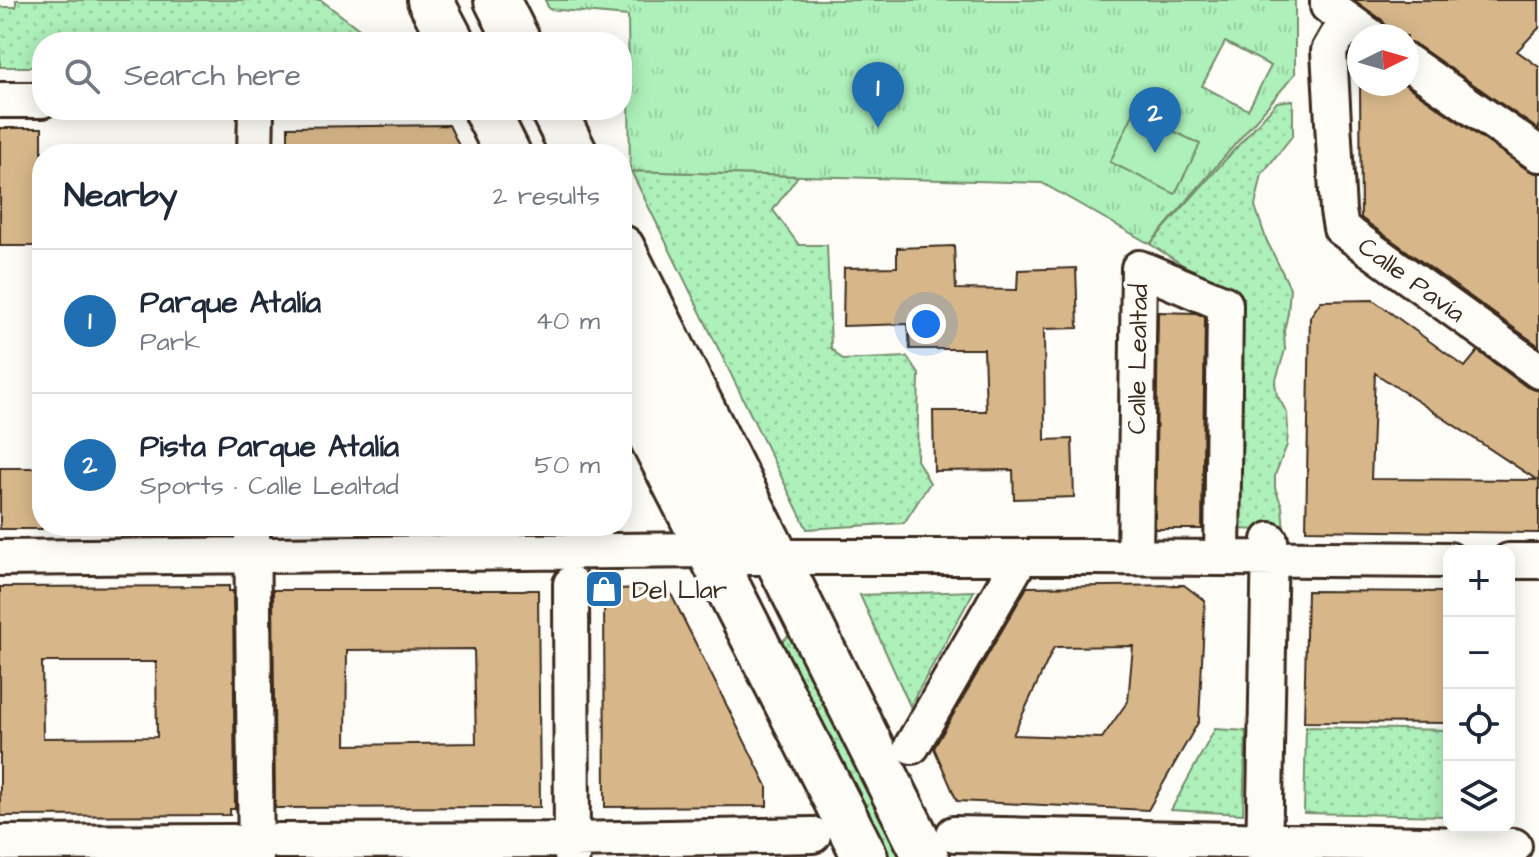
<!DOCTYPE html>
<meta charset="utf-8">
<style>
:root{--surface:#fff;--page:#f2f2f3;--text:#1f2937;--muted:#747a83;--line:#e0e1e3;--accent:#1f6fb2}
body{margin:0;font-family:"Architects Daughter",sans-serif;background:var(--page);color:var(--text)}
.controls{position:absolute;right:24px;bottom:24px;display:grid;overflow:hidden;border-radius:16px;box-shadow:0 4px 20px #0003}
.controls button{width:72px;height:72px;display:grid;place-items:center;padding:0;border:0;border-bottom:2px solid var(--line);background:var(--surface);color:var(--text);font:40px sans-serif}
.compass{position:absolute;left:1347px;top:24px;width:72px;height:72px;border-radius:50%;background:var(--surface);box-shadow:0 4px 20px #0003;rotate:85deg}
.you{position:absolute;left:926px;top:324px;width:28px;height:28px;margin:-20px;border:6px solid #fff;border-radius:50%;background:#1a73e8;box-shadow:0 0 0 12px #1a73e833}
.badge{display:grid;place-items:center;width:52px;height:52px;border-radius:50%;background:var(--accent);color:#fff;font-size:26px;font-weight:700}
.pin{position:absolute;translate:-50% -66px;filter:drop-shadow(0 2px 4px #0008)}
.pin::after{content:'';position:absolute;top:42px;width:28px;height:24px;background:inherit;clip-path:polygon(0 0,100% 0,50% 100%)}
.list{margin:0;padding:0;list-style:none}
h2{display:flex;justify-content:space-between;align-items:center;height:104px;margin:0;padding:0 32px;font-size:34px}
h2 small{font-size:26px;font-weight:400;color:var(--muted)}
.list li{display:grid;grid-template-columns:52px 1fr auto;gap:24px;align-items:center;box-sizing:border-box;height:144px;padding:0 32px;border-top:2px solid var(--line)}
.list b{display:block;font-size:30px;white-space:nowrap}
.list p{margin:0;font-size:26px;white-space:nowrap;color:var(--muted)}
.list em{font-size:26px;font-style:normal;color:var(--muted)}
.icon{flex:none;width:44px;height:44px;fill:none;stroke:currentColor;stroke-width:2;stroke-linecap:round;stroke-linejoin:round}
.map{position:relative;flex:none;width:1539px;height:857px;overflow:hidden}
.search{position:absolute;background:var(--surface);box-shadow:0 4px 20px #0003;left:32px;top:32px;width:600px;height:88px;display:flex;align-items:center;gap:20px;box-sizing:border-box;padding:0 28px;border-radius:32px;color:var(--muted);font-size:30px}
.panel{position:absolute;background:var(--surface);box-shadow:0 4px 20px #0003;left:32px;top:144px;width:600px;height:392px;border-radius:32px}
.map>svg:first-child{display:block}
</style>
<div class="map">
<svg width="1539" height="857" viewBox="0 0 1539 857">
<defs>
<pattern id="grass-dots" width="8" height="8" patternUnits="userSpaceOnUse" patternTransform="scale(2)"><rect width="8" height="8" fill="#adf0ba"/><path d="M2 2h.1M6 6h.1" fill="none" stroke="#96ce9f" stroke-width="1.8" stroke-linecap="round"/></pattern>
<pattern id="park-tufts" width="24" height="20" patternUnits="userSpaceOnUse" patternTransform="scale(2)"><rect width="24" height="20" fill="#adf0ba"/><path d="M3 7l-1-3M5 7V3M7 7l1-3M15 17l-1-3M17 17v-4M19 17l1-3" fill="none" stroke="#96ce9f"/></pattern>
</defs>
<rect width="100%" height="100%" fill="#fdfcf7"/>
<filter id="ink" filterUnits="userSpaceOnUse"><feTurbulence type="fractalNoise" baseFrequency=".0125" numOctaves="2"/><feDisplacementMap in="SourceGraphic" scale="16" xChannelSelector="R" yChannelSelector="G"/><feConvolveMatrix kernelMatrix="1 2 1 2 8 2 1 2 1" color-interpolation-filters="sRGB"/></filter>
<g filter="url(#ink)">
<path fill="url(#grass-dots)" stroke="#748d6c" stroke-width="2" d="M 16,0 L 321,0 L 367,35 L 385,41 L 42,42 L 42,67 L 0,67 L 0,7 L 16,7 Z
M 1293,100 L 1293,135 L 1262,174 L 1255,206 L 1266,239 L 1290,288 L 1288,313 L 1284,331 L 1285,350 L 1275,383 L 1277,395 L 1287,413 L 1288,430 L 1287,445 L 1275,475 L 1275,488 L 1282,506 L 1284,531 L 1237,529 L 1243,303 L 1150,244 L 1277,102 Z
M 631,171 L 798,176 L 773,210 L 799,245 L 827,245 L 831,348 L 843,360 L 907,357 L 919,374 L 917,460 L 930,483 L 904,523 L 807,529 Z
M 974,591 L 910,706 L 860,595 Z
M 788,636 L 800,639 L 910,857 L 878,857 L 776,647 Z
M 1306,727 L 1449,730 L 1449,816 L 1304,813 Z
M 1215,729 L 1246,731 L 1243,814 L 1171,810 Z"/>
<path fill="url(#park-tufts)" stroke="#748d6c" stroke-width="2" fill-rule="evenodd" d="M 545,0 L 1295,0 L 1295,74 L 1150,244 L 1042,183 L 630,171 L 628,16 L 549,9 ZM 1225,42 L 1271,66 L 1248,110 L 1202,86 Z"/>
<path fill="#adf0ba" stroke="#748d6c" stroke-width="2" d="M 1134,112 L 1200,144 L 1175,194 L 1110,162 Z"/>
<path fill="#d7b78a" stroke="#3b2a1e" stroke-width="2" fill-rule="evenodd" d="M 1354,0 L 1539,0 L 1539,28 L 1517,51 L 1539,67 L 1539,130 L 1418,46 L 1407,42 L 1407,36 L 1393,36 L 1382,20 Z
M 1360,84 L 1404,84 L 1528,170 L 1539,174 L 1539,346 L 1361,218 Z
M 449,125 L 463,154 L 288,154 L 288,127 Z
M 0,128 L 42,128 L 42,246 L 0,246 Z
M 954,246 L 956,289 L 1017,290 L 1018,270 L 1076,268 L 1078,328 L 1044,329 L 1045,440 L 1072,439 L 1074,497 L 1014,499 L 1013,470 L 934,471 L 933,411 L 986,411 L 984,349 L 910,349 L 908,324 L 843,326 L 844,268 L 897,267 L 897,248 Z
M 1373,300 L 1465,367 L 1478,351 L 1527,387 L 1539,391 L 1539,533 L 1306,530 L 1310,317 L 1321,301 ZM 1375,373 L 1537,480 L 1371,479 Z
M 1158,312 L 1196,313 L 1205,317 L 1202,529 L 1155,529 Z
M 0,468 L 42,468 L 42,529 L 0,529 Z
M 1184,585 L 1205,601 L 1199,721 L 1148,810 L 957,801 L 934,748 L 1027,587 ZM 1133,646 L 1128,701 L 1102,738 L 1013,735 L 1054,647 Z
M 229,586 L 229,591 L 233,591 L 235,809 L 230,809 L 230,815 L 0,816 L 0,587 ZM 42,662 L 156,662 L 157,737 L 43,738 Z
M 668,588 L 767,786 L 767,806 L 605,807 L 604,589 Z
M 273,590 L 538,590 L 540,807 L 275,808 ZM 474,649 L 476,743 L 346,745 L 347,650 Z
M 1307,591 L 1449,592 L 1449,723 L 1304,722 Z"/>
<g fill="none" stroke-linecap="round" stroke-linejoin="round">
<g stroke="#3b2a1e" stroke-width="40">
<path id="street" d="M 1328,0 L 1328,6 L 1370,36
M 1353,24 L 1337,37 L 1329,51 L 1338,211 L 1341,228 L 1539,371
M 1407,62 L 1539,154
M 0,100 L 42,100
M 255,154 L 256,110
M 622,326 L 631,339 L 744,557 L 1094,557 L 1449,560
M 252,526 L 256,857
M 1135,557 L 1139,268 L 1225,304 L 1222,558
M 0,558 L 708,550
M 1509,561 L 1539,561
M 571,584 L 572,857
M 912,746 L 1021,557
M 954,834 L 1514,846
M 279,841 L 572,840 L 813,835
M 0,843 L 233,842
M 1264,857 L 1270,540"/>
</g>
<g stroke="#3b2a1e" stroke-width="50">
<path id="secondary" d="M 430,0 L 452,42
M 497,0 L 518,42
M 486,110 L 508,154
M 553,110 L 575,154
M 622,248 L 926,857
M 622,379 L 865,857"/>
</g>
<use href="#street" stroke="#fdfcf7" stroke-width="34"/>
<use href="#secondary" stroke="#fdfcf7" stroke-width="44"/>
</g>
</g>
<defs>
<g id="shop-square" transform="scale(2)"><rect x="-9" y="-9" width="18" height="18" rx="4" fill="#1f6fb2" stroke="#fdfcf7"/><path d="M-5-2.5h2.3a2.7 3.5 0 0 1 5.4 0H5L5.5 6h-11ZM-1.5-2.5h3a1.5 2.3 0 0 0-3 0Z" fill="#fff"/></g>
</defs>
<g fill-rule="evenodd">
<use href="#shop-square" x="604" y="589"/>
</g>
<g text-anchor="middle" stroke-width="7" stroke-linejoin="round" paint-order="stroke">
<g font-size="26" fill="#3b2a1e" stroke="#fdfcf7">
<text transform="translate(1412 279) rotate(36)" y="9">Calle Pavía</text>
<text transform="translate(1137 359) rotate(-89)" y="9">Calle Lealtad</text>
</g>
<g font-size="26" fill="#3b2a1e" stroke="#fdfcf7" text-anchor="start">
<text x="632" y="598">Del Llar</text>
</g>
</g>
</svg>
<div class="controls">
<button>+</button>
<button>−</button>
<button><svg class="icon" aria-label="locate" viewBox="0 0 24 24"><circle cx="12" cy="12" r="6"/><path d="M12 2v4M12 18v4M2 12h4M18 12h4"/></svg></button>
<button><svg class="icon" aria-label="layers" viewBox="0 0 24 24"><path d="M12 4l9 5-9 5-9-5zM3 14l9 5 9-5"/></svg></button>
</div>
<svg class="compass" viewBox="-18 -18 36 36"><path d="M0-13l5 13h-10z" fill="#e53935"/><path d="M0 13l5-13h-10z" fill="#747a83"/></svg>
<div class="you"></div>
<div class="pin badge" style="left:878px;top:128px">1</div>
<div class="pin badge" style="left:1155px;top:153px">2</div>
<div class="search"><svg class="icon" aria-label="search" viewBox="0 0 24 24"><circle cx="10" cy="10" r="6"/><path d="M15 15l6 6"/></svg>Search here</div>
<section class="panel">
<h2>Nearby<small>2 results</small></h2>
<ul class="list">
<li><span class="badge">1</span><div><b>Parque Atalía</b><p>Park</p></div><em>40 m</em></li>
<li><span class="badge">2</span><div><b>Pista Parque Atalía</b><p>Sports · Calle Lealtad</p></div><em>50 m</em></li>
</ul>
</section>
</div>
